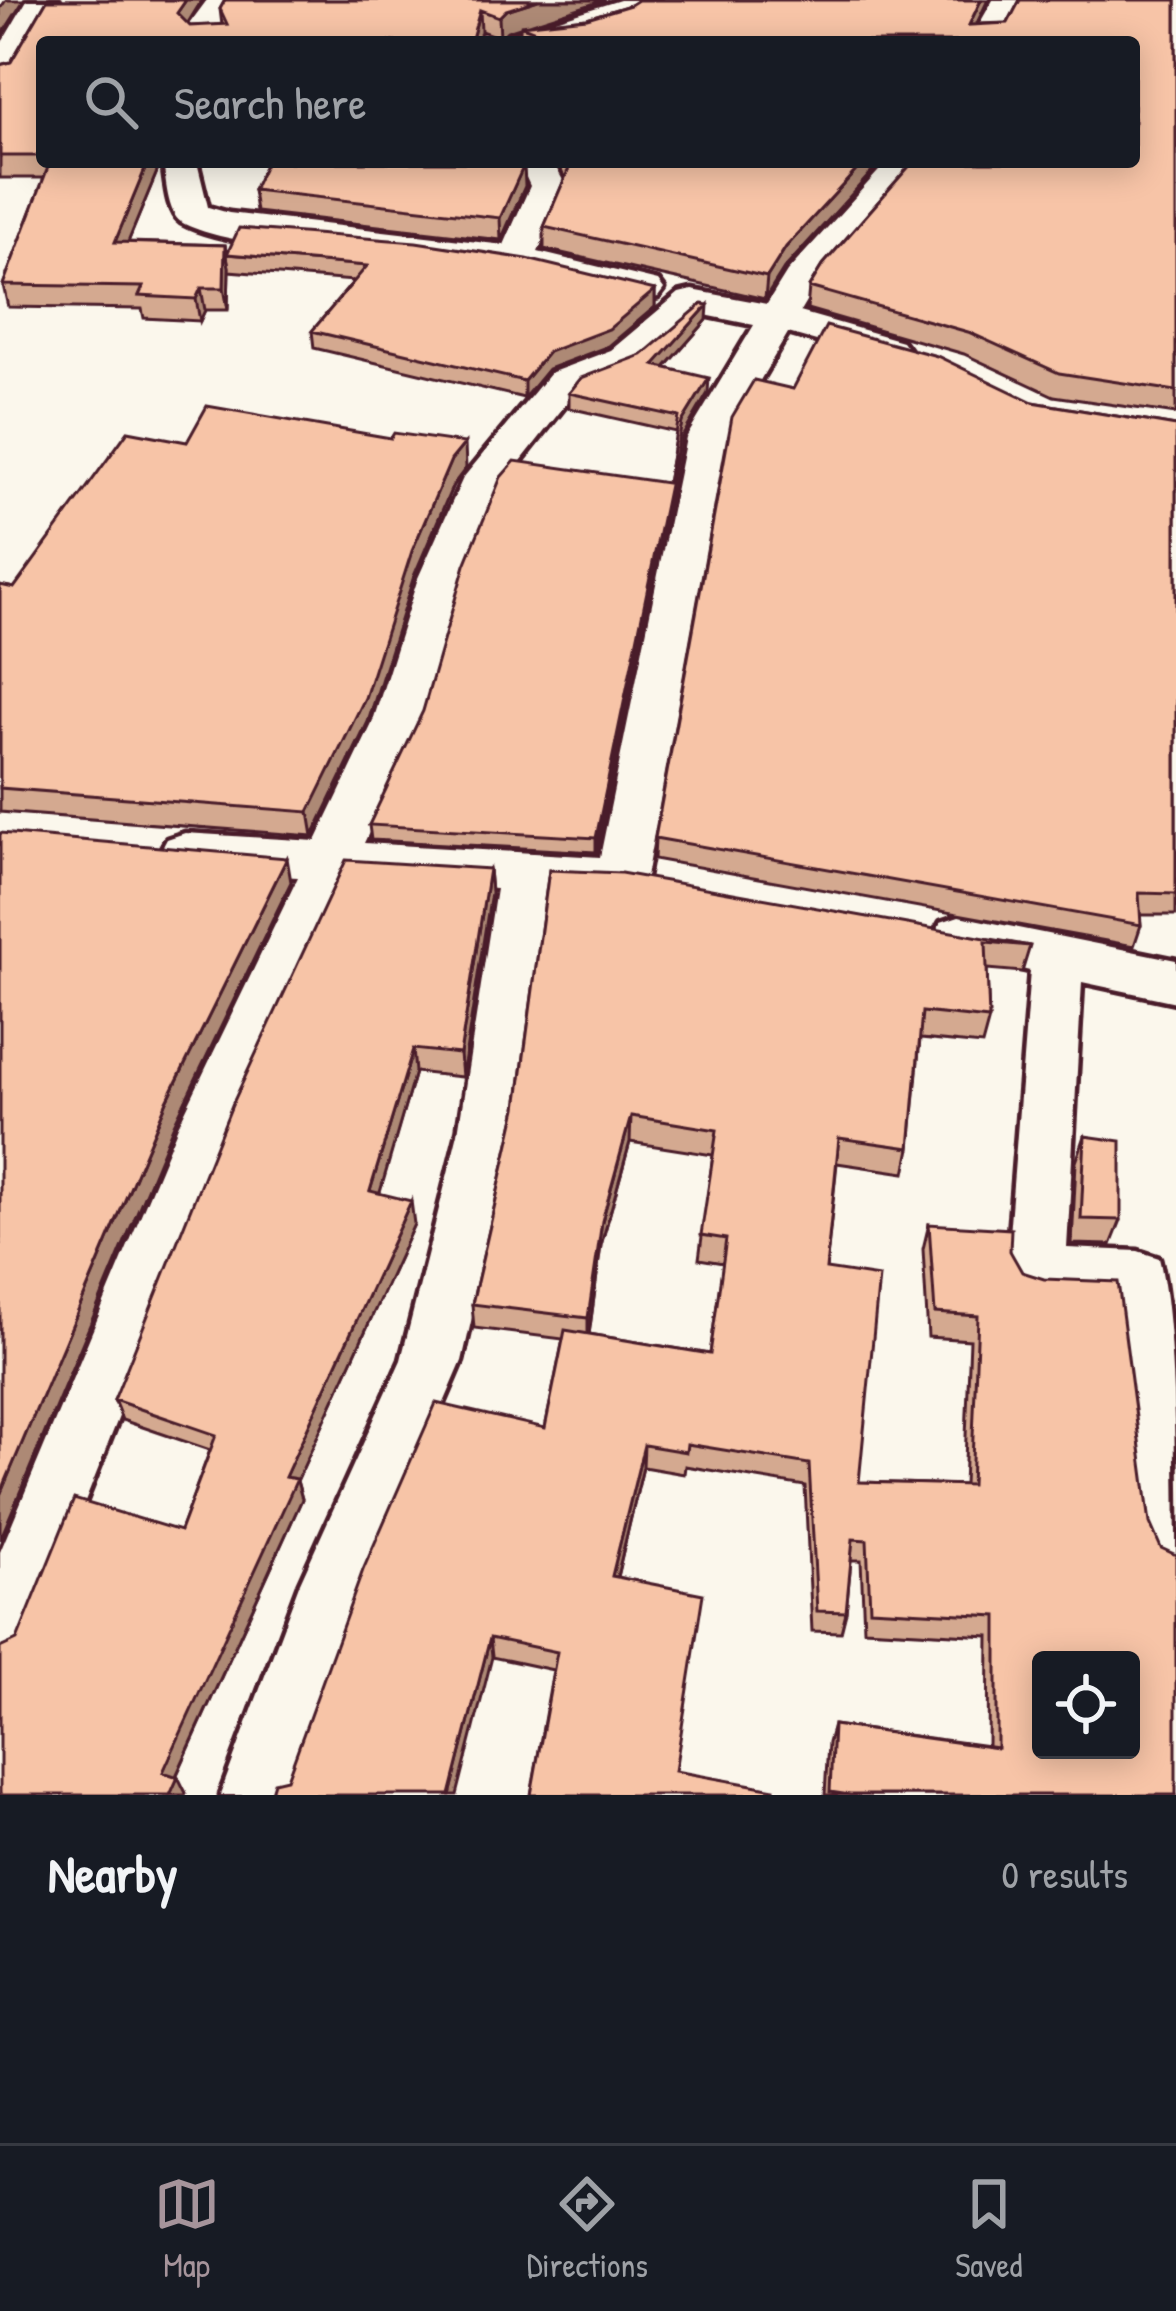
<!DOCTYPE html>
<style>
:root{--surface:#171b24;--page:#20242c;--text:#f1f3f6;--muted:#9ea1a6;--line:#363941;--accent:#a6949b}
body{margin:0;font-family:"Patrick Hand",sans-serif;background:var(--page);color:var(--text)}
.controls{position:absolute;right:36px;bottom:36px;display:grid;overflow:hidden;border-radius:12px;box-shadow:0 6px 30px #0003}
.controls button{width:108px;height:108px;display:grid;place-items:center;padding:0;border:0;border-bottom:3px solid var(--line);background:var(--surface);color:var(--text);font:60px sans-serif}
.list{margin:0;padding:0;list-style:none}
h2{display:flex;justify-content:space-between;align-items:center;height:156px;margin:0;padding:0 48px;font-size:51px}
h2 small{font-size:39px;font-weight:400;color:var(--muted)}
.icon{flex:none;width:66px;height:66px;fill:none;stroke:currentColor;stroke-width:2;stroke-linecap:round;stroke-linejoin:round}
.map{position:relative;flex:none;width:1176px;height:1795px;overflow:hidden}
.search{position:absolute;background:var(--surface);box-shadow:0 6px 30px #0003;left:36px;right:36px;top:36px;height:132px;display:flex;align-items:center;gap:30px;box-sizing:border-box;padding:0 42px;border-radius:12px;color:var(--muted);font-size:45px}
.sheet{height:348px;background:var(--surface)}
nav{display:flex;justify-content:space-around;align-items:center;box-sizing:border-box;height:168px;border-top:3px solid var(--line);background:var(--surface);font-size:33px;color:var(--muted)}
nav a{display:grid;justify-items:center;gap:6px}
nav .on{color:var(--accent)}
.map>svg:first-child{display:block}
</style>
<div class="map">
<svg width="1176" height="1795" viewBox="0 0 1176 1795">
<rect width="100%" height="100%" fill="#fbf7ec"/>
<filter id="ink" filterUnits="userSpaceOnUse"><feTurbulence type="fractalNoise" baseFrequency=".00833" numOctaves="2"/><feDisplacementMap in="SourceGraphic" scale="24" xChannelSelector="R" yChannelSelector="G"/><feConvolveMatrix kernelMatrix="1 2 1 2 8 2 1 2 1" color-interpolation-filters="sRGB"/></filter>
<g filter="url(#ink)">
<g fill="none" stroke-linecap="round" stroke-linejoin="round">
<g stroke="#4a1f2b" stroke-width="9">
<path id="minor" d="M 27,0 L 59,0 L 12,81 L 0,84 L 0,46 Z
M 207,0 L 239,0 L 217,30 L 227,42 L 193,42 L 184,31 Z
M 620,0 L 659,0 C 630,36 546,42 503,42 L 508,35 Z
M 993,0 L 1025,0 L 1001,42 L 969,42 Z
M 163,162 L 197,162 L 208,207 L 229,213 L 504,245 L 530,186 L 519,162 L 553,162 L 566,186 L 538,252 L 658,281 L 664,289 L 658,297 L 645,300 C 579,284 514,266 446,257 C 377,248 239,254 181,222 C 167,213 166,178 163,162 Z
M 887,162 L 923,162 L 816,285 L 800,312 L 902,341 L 908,349 L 902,357 L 888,361 L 788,333 L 726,438 L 646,877 L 639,891 L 621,896 L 546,892 L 514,1133 L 462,1361 L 364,1589 L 290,1795 L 220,1795 L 299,1585 L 401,1360 L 458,1133 L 496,889 L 347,880 L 234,1126 L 24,1656 L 0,1666 L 0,1552 L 178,1126 L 298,877 L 185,871 L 167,865 L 160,852 L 167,839 L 185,833 L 316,841 L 372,724 L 418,578 L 463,478 L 550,373 L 611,350 L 679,293 L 692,290 L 767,304 L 787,272 ZM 700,314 L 754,325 L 686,438 L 600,857 L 364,843 L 420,724 L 462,578 L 498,490 L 578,389 L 639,366 Z
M 959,916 L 1176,960 L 1176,1002 L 1082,982 L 1067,1248 L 1138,1251 L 1159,1258 C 1176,1326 1176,1496 1176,1576 L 1153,1567 L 1143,1544 L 1112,1302 L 1036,1299 L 1015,1292 L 1006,1273 L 1030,971 L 941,950 L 933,936 L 941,922 Z"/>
</g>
<use href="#minor" fill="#fbf7ec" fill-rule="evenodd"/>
</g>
<path fill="#d4a990" stroke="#4a1f2b" stroke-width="3" fill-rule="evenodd" d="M 47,0 L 202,0 L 187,23 L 190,26 L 222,25 L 220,9 L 225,0 L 605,0 L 526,25 L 587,18 L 630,5 L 638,0 L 988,0 L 976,24 L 1008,23 L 1020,0 L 1176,0 L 1176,414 L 1054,396 L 964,354 L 807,309 L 809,287 L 822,266 L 913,162 L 1134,162 L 1134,42 L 520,42 L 520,27 L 507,31 L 500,38 L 481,31 L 478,42 L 42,42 L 42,162 L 161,162 L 128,242 L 225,245 L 229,267 L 228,310 L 205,310 L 200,321 L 144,318 L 142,309 L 8,307 L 3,285 L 44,178 L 0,178 L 0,65 L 11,62 Z
M 556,162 L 881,162 L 784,269 L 765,299 L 544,249 L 544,227 L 565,178 Z
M 525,186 L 501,240 L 256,212 L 253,190 Z
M 227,254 L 655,290 L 655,307 L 609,346 L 548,369 L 524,398 L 314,348 L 312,331 L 354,281 L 229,271 Z
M 707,320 L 665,368 L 708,393 L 682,437 L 596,852 L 371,840 L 369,825 L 667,483 L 676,432 L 569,408 L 569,393 Z
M 793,389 L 1033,402 L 1176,426 L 1176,915 L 1140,915 L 1141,925 L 1134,946 L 654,859 L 655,838 Z
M 187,442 L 466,468 L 453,485 L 414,576 L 368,722 L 313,836 L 0,812 L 0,585 L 14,588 Z
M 489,869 L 491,893 L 462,1077 L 415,1072 L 379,1193 L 414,1224 L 297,1481 L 302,1499 L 176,1777 L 186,1793 L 17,1640 L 180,1531 L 210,1450 L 122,1420 L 114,1400 Z
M 549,870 L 1030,946 L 1022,972 L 987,969 L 989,1019 L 982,1045 L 920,1039 L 910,1148 L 905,1173 L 837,1163 L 826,1269 L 859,1482 L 964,1485 L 970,1340 L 928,1337 L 923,1249 L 929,1224 L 1010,1251 L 1176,1795 L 825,1795 L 828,1743 L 833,1725 L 988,1746 L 989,1636 L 864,1629 L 861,1560 L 851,1560 L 846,1612 L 841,1632 L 812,1631 L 805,1486 L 685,1466 L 684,1474 L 643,1467 L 617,1577 L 531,1795 L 553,1670 L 492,1657 L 287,1779 L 545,1428 L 563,1339 L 474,1328 L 472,1304 L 517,1108 ZM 630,1142 L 713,1155 L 699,1259 L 723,1263 L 710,1354 L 589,1334 L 601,1245 Z
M 1085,1136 L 1121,1220 L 1111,1245 L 1072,1244 L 1076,1162 Z"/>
<path fill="#ad8975" stroke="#4a1f2b" stroke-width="3" d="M 6,0 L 24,0 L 0,38 L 0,9 Z
M 186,0 L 202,0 L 181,34 L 177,13 Z
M 538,0 L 605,0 L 507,31 L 500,38 L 499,17 L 506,10 Z
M 981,0 L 988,0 L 968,42 L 969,25 Z
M 480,10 L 481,31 L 478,42 L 471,42 Z
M 148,162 L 161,162 L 119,264 L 115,242 Z
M 864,162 L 881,162 L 784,269 L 765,299 L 767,277 L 786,247 Z
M 524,165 L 525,186 L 501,240 L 500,218 Z
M 225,245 L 229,267 L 228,310 L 224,288 Z
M 201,288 L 205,310 L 200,321 L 196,299 Z
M 655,290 L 655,307 L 609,346 L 548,369 L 524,398 L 524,381 L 548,352 Z
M 708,305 L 707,320 L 654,380 L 654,365 Z
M 709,378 L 708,393 L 682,437 L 596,852 L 596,838 L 682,422 Z
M 465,443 L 466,468 L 453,485 L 414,576 L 368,722 L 313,836 L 309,812 L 412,551 L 451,460 Z
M 287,858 L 291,882 L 174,1124 L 0,1540 L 0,1495 L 167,1101 Z
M 489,869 L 491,893 L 462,1077 L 460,1054 Z
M 413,1049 L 415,1072 L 374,1213 L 370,1191 Z
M 631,1116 L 630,1142 L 601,1245 L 588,1342 L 588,1318 L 602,1221 Z
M 411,1201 L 414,1224 L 297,1481 L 302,1499 L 171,1787 L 163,1772 L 285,1477 Z
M 644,1445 L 643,1467 L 612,1597 L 612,1576 Z
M 490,1638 L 492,1657 L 457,1795 L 450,1795 Z
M 178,1777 L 186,1793 L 185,1795 L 170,1795 Z"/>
<path fill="#f7c4a7" stroke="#4a1f2b" stroke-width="3" fill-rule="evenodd" d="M 47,0 L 186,0 L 177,13 L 190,26 L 227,24 L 220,9 L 225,0 L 538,0 L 506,10 L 499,17 L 480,10 L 471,42 L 42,42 L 42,156 L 0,156 L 0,65 L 11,62 Z
M 638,0 L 981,0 L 969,25 L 1008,23 L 1020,0 L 1176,0 L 1176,391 L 1059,373 L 968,332 L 809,287 L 822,266 L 913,162 L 1134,162 L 1134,42 L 563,42 L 520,25 L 587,18 L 630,5 Z
M 50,162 L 148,162 L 115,242 L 225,245 L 224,288 L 201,288 L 196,299 L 139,296 L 143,287 L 3,285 Z
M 266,162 L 523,162 L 524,165 L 500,218 L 253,190 Z
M 568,162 L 864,162 L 786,247 L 767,277 L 544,227 L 570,166 Z
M 239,228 L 416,242 L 527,259 L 655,290 L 609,329 L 548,352 L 524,381 L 312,331 L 367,266 L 227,254 Z
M 702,304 L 708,305 L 654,365 L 709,378 L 682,422 L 596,838 L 369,825 L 423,711 L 465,565 L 501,477 L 515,461 L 667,483 L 679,417 L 569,393 L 581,378 L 642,355 Z
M 826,326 L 937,356 L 1033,402 L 1176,426 L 1176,894 L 1139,893 L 1141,925 L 655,838 L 732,417 L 754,380 L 793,389 Z
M 207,406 L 391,438 L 394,433 L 465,443 L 451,460 L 412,551 L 365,698 L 309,812 L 0,788 L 0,585 L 14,588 L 128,431 L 187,442 Z
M 0,833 L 287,858 L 167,1101 L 0,1495 Z
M 346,860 L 489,869 L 460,1054 L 413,1049 L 370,1191 L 411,1201 L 285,1477 L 297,1479 L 163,1772 L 178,1777 L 170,1795 L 0,1795 L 0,1648 L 17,1640 L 74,1499 L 180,1531 L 216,1435 L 114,1400 L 232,1105 Z
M 549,870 L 621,873 L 1030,946 L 986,942 L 989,1019 L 922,1012 L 910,1148 L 839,1138 L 826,1269 L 879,1277 L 859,1482 L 971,1485 L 978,1316 L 935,1313 L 929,1224 L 1011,1229 L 1010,1251 L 1022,1272 L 1044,1279 L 1118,1282 L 1150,1523 L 1161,1548 L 1176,1555 L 1176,1795 L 850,1795 L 830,1792 L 833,1725 L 997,1748 L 997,1616 L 870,1609 L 867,1540 L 853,1539 L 846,1612 L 817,1611 L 809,1464 L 687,1444 L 686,1452 L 644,1445 L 612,1576 L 703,1594 L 675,1771 L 774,1789 L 773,1795 L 531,1795 L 557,1652 L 490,1638 L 450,1795 L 270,1795 L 274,1782 L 287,1779 L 363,1570 L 436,1403 L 545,1428 L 565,1330 L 710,1354 L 726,1239 L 701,1235 L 717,1130 L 631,1116 L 602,1221 L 588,1318 L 472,1304 L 517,1108 ZM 1041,1660 L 1131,1660 L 1131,1750 L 1041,1750 Z
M 1085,1136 L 1121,1141 L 1121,1220 L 1081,1219 Z"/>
</g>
</svg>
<div class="controls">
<button><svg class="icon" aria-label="locate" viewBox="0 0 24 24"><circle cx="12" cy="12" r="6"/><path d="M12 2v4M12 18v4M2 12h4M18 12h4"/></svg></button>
</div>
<div class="search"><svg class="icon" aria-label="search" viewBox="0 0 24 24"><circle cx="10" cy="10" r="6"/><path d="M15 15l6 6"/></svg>Search here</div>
</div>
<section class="sheet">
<h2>Nearby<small>0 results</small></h2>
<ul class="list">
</ul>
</section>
<nav>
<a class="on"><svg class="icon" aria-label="map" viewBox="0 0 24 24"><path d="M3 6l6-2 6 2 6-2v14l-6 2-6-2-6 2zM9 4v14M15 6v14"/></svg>Map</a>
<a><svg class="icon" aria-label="directions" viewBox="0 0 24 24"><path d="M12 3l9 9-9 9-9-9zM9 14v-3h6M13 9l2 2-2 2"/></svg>Directions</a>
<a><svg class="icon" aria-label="saved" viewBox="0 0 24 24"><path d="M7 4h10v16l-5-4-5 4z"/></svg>Saved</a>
</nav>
